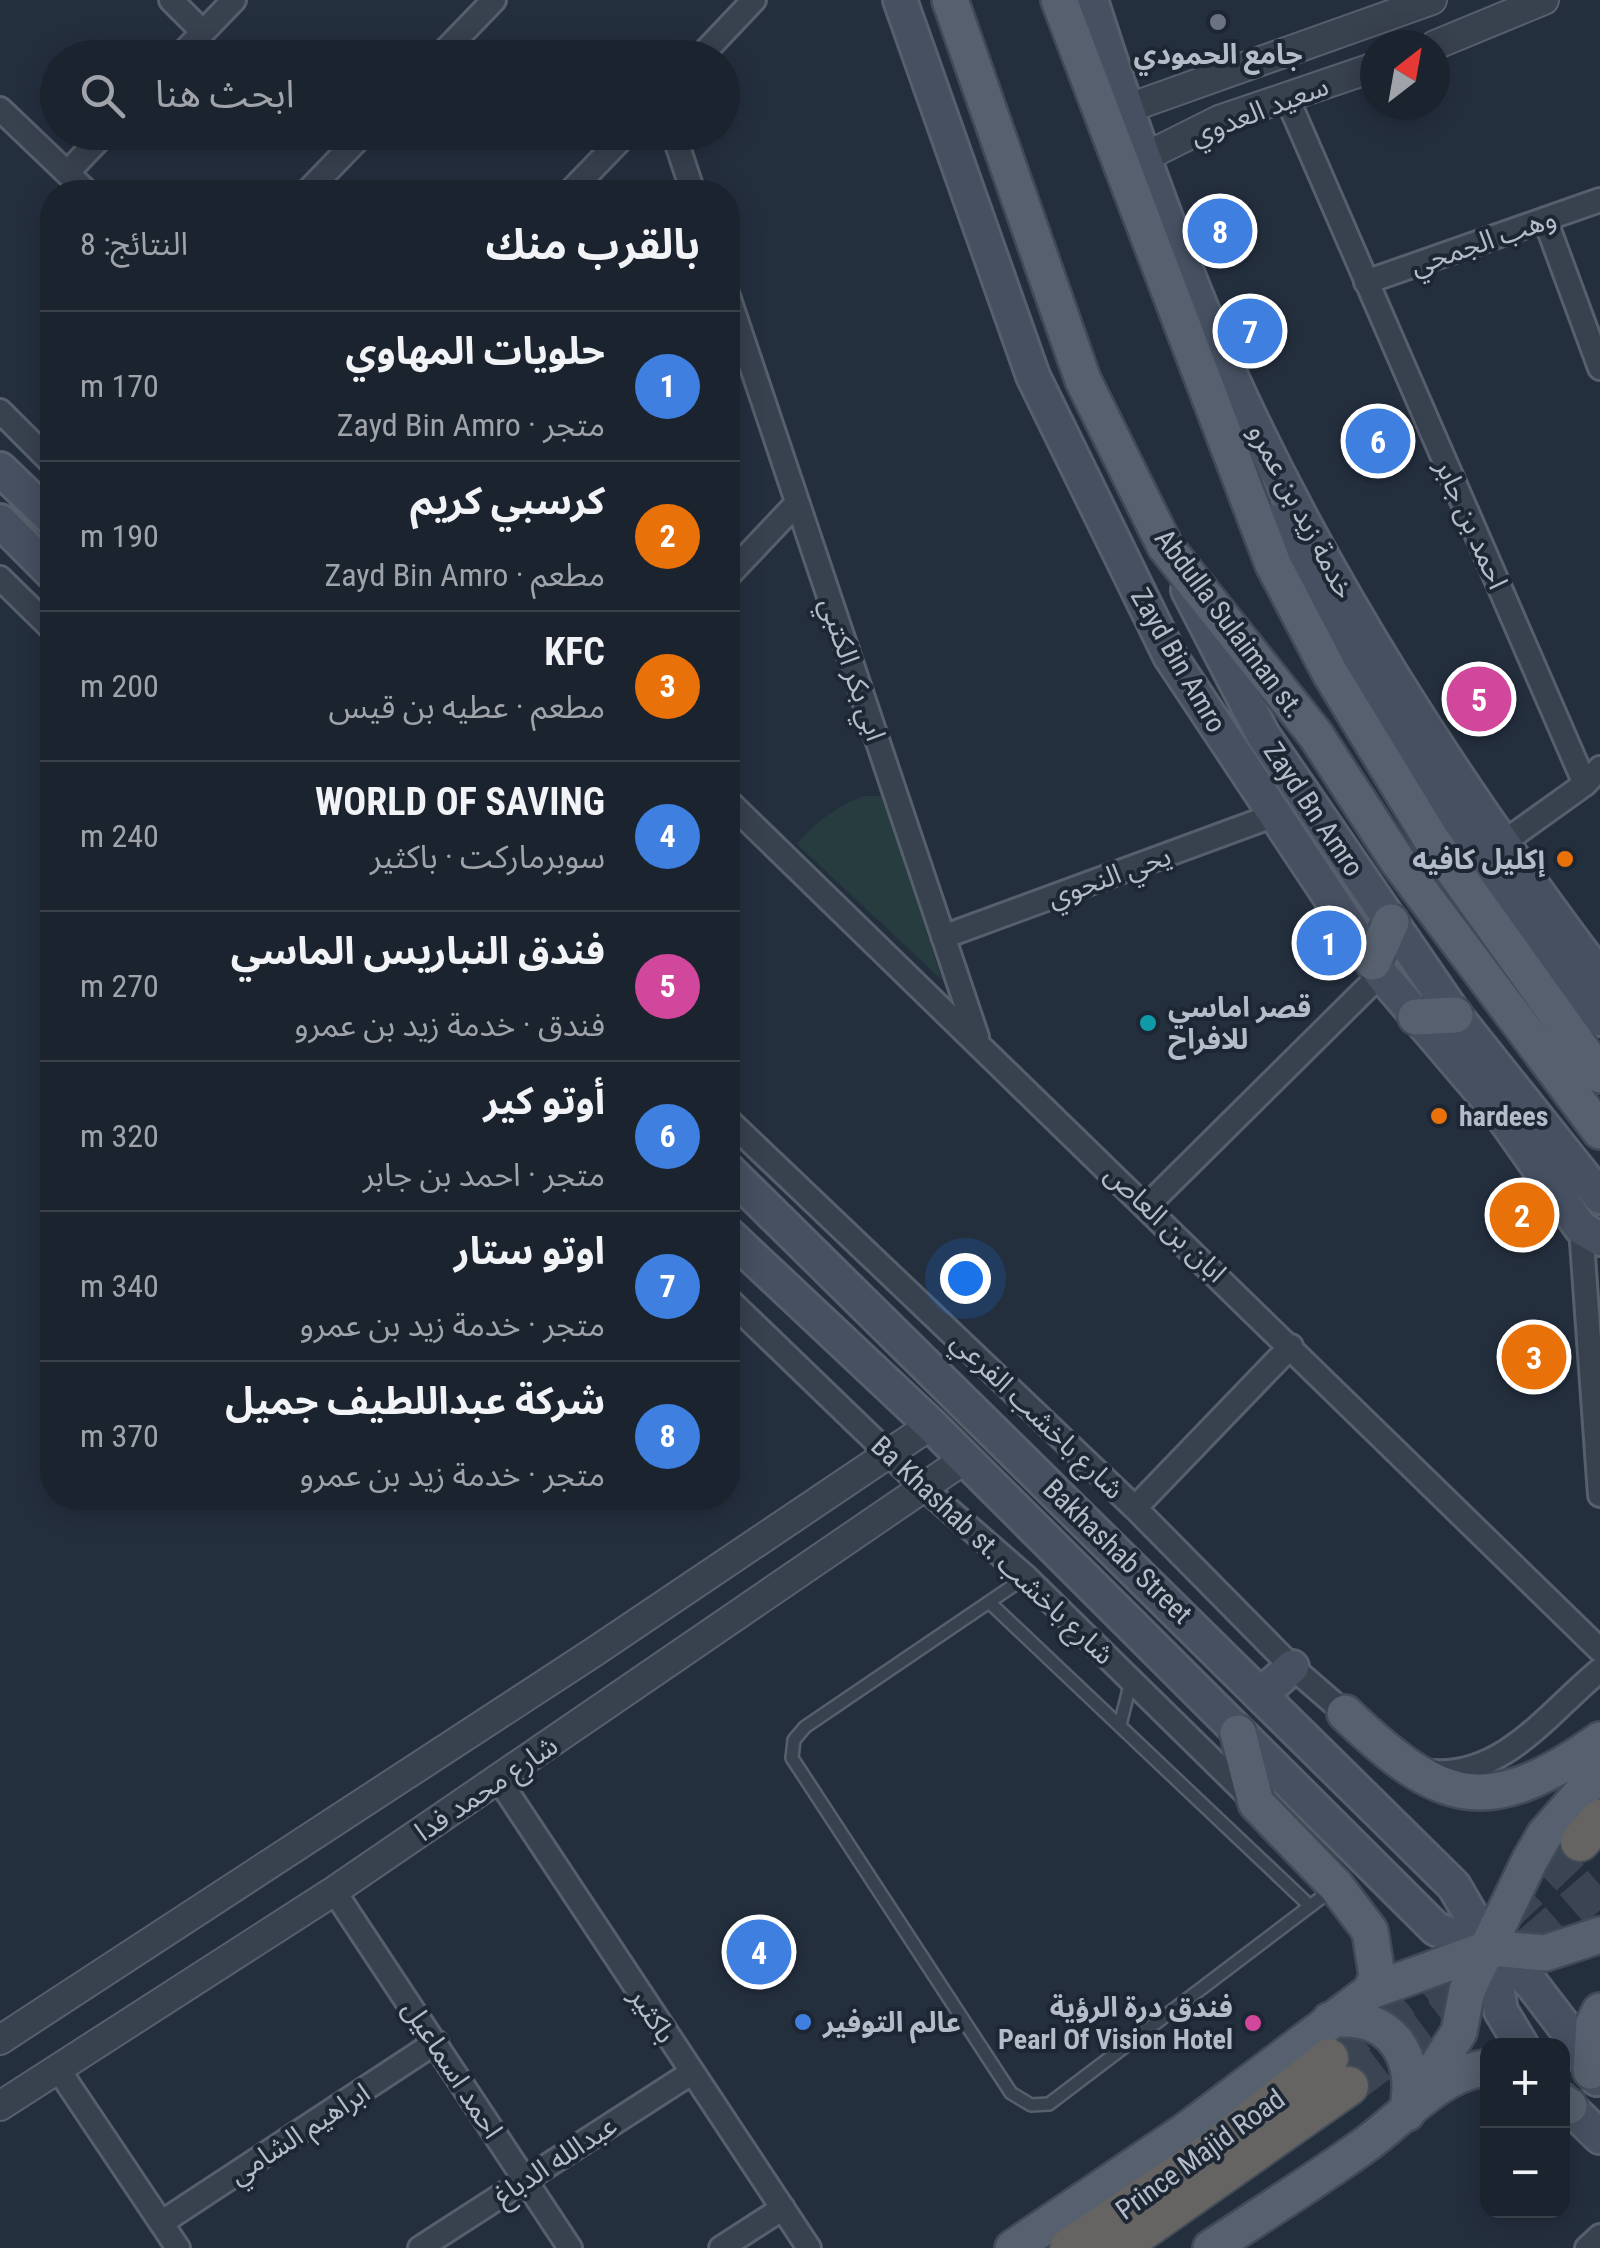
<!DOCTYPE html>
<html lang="ar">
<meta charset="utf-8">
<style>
:root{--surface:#1b232e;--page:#282f3a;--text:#f1f3f6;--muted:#a0a4aa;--line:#39404a;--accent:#db2777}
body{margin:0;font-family:"Roboto Condensed","Noto Sans Arabic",sans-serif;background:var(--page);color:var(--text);direction:rtl}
.controls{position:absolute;right:30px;bottom:30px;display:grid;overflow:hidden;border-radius:20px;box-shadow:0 5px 25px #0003}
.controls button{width:90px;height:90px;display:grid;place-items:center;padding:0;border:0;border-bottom:2px solid var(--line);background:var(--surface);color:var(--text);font:50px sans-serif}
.compass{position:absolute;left:1360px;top:30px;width:90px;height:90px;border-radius:50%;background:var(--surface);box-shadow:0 5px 25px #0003;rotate:31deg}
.you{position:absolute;left:965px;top:1278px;width:35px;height:35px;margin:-25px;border:8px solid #fff;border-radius:50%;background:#1a73e8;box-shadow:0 0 0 15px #1a73e833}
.badge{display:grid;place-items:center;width:65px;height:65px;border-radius:50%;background:var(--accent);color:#fff;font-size:32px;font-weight:700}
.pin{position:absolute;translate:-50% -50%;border:5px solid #fff;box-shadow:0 2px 10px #0006}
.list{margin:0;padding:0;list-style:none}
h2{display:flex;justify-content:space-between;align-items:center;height:130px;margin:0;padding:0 40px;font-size:42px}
h2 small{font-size:32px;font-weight:400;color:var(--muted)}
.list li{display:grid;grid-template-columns:65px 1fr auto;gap:30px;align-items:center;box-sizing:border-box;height:150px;padding:0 40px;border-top:2px solid var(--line)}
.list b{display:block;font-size:38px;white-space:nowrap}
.list p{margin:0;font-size:32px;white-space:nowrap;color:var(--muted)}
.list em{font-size:32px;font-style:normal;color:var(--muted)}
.icon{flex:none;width:55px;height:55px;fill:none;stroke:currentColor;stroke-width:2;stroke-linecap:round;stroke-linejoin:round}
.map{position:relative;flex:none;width:1600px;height:2248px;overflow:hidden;direction:ltr}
.search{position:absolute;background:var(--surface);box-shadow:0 5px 25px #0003;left:40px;top:40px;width:700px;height:110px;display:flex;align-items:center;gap:25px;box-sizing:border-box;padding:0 35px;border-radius:55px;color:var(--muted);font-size:38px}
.panel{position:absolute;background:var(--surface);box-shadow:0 5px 25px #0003;left:40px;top:180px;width:700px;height:1330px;border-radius:40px;direction:rtl}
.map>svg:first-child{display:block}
</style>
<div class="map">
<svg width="1600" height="2248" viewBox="0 0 1600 2248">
<rect width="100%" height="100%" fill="#242f3e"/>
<path fill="#263c3f" d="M 864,796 L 882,796 L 942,980 L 797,844 C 816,821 836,807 864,796 Z"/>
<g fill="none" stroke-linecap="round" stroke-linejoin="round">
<path stroke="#3a4453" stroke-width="38" stroke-dasharray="38 19" stroke-linecap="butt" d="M 1502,1916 L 1580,1842
M 1329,2058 L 1445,1965
M 1349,2086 L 1503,1969 L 1600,1885"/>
<g stroke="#565f6c" stroke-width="16">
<path id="service" d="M 1026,1577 L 805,1727 L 794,1740 L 792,1758 L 1011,2093 L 1031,2105 L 1049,2104 L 1334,1888
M 989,1602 L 1310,1906
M 1120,1725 L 1131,1681"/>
</g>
<g stroke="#565f6c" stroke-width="28">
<path id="minor" d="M 171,0 L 203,32
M 178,58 L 234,0
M 438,58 L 494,0
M 699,58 L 754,0
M 1287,98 L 1585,784
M 0,109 L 87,192
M 673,132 L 693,192
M 67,173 L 106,132
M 307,192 L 365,132
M 570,192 L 628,132
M 1545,219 L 1600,368
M 1366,282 L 1600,200
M 728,296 L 977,1037
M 0,411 L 52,463
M 728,576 L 797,503
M 0,578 L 52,629
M 728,801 L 1600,1650
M 1500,845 L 1585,784 L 1600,768
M 943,937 L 1275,815
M 728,1120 L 1135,1508 L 1292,1667 L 1345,1713
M 1148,1205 L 1381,974
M 1581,1228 L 1600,1495
M 728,1299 L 925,1489 L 1026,1577 L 1253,1800
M 1135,1508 L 1291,1346
M 1434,1772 C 1505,1776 1550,1711 1600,1670
M 499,1780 L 809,2248
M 334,1891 L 570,2248
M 58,2069 L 178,2248
M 161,2223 L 436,2042
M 420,2248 L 691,2073
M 721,2248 L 783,2208
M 1587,2248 L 1600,2236"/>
</g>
<g stroke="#565f6c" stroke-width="32">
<path id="tertiary" d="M 1435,45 L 1544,0
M 1126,109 L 1432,0
M 1145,157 L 1219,120 L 1375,67
M 0,2040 L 594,1652 L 931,1425
M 0,2106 L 334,1891 L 965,1459"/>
</g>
<g stroke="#565f6c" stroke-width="38">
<path id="secondary" d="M 900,0 L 1033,376 L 1170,656 L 1381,974 L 1503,1117 L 1581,1228 L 1600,1239
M 1091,0 C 1130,122 1173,246 1225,363 C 1323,582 1456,786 1600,977
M 0,469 L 52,519
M 1268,520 C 1367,693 1475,863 1600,1019
M 0,521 L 52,573
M 1188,590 L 1263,735 L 1455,1015 L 1600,1197
M 728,1170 L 1454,1886 L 1490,1948 L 1531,1983 L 1570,2034 L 1597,2079
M 728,1234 L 931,1425 L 1436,1929 L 1490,1948 L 1501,2011 L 1522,2046
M 1263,1693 L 1292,1667
M 1562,2100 L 1600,2137"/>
</g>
<g stroke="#414a57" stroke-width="40">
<path id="primary" d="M 950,0 L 1083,380 L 1165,546 L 1315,734 L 1397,860 L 1600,1131
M 1059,0 L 1273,564 L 1330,673 L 1431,839 L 1600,1075
M 1373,962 L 1391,922
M 1416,1017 L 1455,1015
M 1345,1713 C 1440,1804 1486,1821 1600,1740
M 1371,1991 L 1490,1948 L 1545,1953 L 1600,1935
M 1330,2020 C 1391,2012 1420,2056 1407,2112
M 1591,2071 L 1594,2023 L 1600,2011
M 1562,2102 L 1569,2106
M 1407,2113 L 1459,2032 L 1467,1990 L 1530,1860 L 1545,1834 L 1600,1772
M 1013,2248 L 1187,2130 L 1371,1991 L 1377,1976 L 1370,1931 L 1336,1886 L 1256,1803 L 1238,1733
M 1211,2248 C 1262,2214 1315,2181 1365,2145 C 1400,2120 1443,2070 1488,2068"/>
</g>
<g stroke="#434c59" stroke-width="42">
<path id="trunk" d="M 1580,1842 L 1600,1819
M 1069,2248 L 1211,2152 L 1329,2058
M 1118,2248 L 1349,2086"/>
</g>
<use href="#service" stroke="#38414e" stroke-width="11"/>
<use href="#minor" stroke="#38414e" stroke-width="22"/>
<use href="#tertiary" stroke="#38414e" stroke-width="28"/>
<use href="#secondary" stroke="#465061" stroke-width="32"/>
<use href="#primary" stroke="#56606e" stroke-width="35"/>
<use href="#trunk" stroke="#656462" stroke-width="38"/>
</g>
<circle fill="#6b7280" stroke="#1d2633" stroke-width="4" cx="1218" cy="22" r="10"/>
<g fill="#e8710a" stroke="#1d2633" stroke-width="4">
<circle cx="1565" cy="859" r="10"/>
<circle cx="1439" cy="1116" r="10"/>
</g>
<circle fill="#0f9aa8" stroke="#1d2633" stroke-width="4" cx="1148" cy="1023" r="10"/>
<circle fill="#3f7fe0" stroke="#1d2633" stroke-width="4" cx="803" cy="2022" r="10"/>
<circle fill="#d1479c" stroke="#1d2633" stroke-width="4" cx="1253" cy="2023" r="10"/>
<g text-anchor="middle" stroke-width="8" stroke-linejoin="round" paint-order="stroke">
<g font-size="28" font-weight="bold" fill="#b4bcc9" stroke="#1d2633" text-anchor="start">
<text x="1218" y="64" text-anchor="middle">جامع الحمودي</text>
<text x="1545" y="869" text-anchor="end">إكليل كافيه</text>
<text x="1168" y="1017">قصر اماسي<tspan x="1168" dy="32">للافراح</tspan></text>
<text x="1459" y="1126">hardees</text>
<text x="1233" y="2017" text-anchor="end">فندق درة الرؤية<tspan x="1233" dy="32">Pearl Of Vision Hotel</tspan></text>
<text x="823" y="2032">عالم التوفير</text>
</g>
<g font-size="28" fill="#b4bcc9" stroke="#1d2633">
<text transform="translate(1259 110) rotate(-21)" y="10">سعيد العدوي</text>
<text transform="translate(1483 241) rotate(-19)" y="10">وهب الجمحي</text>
<text transform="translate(1302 511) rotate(62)" y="10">خدمة زيد بن عمرو</text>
<text transform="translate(1472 524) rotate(66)" y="10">احمد بن جابر</text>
<text transform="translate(1230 623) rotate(53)" y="10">Abdulla Sulaiman st.</text>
<text transform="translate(1179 660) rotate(60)" y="10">Zayd Bin Amro</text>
<text transform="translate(853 669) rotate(71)" y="10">ابي بكر الكتبي</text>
<text transform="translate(1314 809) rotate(56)" y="10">Zayd Bn Amro</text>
<text transform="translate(1109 876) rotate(-20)" y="10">يحي النحوي</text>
<text transform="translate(1166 1223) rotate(44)" y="10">ابان بن العاص</text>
<text transform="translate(1038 1415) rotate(44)" y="10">شارع باخشب الفرعي</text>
<text transform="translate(993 1550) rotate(43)" y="10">Ba Khashab st. شارع باخشب</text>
<text transform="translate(1118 1551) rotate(44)" y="10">Bakhashab Street</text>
<text transform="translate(486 1788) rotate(-34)" y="10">شارع محمد فدا</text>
<text transform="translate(653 2015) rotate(57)" y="10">باكثير</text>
<text transform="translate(453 2069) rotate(57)" y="10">احمد اسماعيل</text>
<text transform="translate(299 2133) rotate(-33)" y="10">ابراهيم الشامي</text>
<text transform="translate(1200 2154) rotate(-36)" y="10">Prince Majid Road</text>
<text transform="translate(555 2160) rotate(-33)" y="10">عبدالله الدباغ</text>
</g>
</g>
</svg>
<div class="controls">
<button>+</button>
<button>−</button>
</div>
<svg class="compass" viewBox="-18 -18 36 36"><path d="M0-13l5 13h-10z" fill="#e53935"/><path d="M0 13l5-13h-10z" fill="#a0a4aa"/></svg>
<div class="you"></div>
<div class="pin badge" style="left:1329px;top:943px;background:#3f7fe0">1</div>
<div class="pin badge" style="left:1522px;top:1215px;background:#e8710a">2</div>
<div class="pin badge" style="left:1534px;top:1357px;background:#e8710a">3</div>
<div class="pin badge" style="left:759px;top:1952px;background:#3f7fe0">4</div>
<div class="pin badge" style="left:1479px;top:699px;background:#d1479c">5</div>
<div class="pin badge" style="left:1378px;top:441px;background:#3f7fe0">6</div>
<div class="pin badge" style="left:1250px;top:331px;background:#3f7fe0">7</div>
<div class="pin badge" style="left:1220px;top:231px;background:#3f7fe0">8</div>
<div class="search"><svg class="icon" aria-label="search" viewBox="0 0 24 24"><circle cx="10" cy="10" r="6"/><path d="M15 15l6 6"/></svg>ابحث هنا</div>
<section class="panel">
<h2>بالقرب منك<small>النتائج: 8</small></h2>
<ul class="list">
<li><span class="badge" style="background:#3f7fe0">1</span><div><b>حلويات المهاوي</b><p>متجر · Zayd Bin Amro</p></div><em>170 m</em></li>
<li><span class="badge" style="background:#e8710a">2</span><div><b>كرسبي كريم</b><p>مطعم · Zayd Bin Amro</p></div><em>190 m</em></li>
<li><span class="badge" style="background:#e8710a">3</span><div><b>KFC</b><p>مطعم · عطيه بن قيس</p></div><em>200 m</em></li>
<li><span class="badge" style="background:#3f7fe0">4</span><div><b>WORLD OF SAVING</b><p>سوبرماركت · باكثير</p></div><em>240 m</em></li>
<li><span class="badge" style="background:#d1479c">5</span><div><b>فندق النباريس الماسي</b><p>فندق · خدمة زيد بن عمرو</p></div><em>270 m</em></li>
<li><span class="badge" style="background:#3f7fe0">6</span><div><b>أوتو كير</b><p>متجر · احمد بن جابر</p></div><em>320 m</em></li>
<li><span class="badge" style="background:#3f7fe0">7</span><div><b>اوتو ستار</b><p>متجر · خدمة زيد بن عمرو</p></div><em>340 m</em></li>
<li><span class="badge" style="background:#3f7fe0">8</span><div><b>شركة عبداللطيف جميل</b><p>متجر · خدمة زيد بن عمرو</p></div><em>370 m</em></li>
</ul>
</section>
</div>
